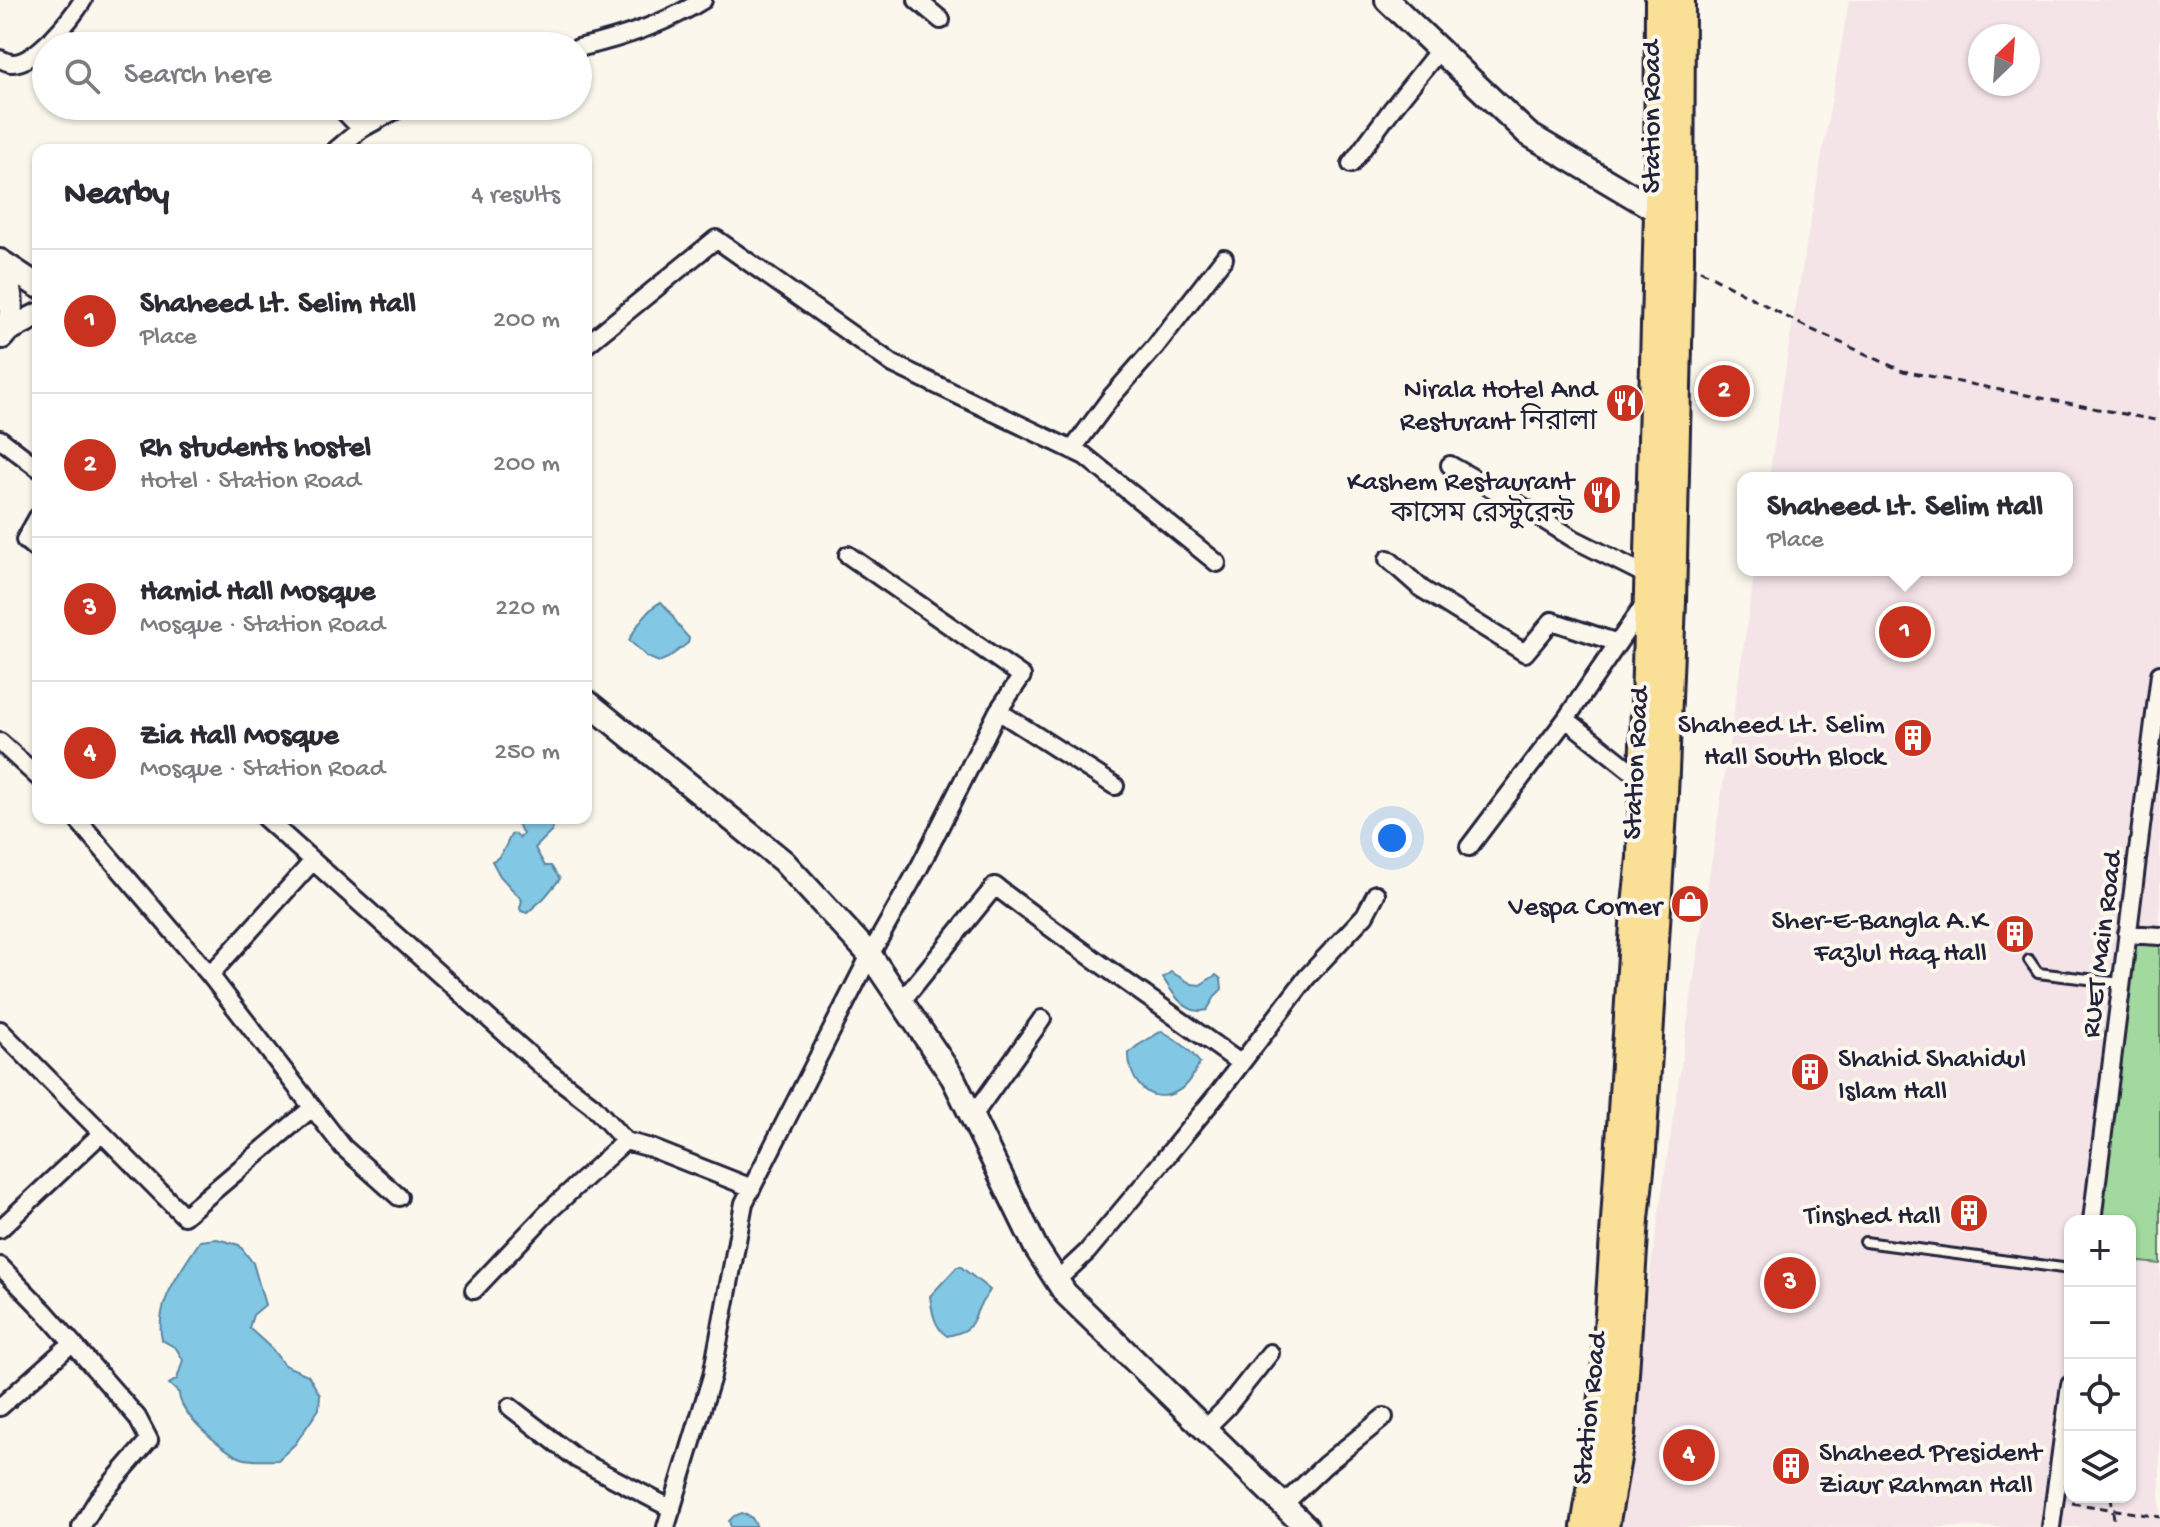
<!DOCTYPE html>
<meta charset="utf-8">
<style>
:root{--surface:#fff;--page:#f7f7f7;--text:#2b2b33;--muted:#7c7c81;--line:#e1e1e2;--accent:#c8321e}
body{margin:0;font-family:"Gochi Hand","Noto Sans Bengali",sans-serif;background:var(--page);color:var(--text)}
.controls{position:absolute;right:24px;bottom:24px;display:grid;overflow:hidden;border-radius:16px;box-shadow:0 2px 6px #0004}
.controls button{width:72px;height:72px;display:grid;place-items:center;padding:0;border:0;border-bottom:2px solid var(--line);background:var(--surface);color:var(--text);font:40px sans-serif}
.compass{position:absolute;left:1968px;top:24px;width:72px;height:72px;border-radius:50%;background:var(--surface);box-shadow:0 2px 6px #0004;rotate:25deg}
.you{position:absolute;left:1392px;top:838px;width:28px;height:28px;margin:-20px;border:6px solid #fff;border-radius:50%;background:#1a73e8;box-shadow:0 0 0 12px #1a73e833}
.badge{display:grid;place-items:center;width:52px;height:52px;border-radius:50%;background:var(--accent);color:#fff;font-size:26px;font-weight:700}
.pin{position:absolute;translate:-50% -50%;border:4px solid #fff;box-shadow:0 2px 8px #0006}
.popup{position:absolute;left:1737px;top:472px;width:336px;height:104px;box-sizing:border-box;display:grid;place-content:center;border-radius:16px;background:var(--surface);filter:drop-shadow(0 2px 6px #0005);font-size:26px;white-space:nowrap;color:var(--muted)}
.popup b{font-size:30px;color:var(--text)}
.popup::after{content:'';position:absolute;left:50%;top:100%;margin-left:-16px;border:16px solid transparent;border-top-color:var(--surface)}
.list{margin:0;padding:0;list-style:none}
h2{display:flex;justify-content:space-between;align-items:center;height:104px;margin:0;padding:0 32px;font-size:34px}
h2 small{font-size:26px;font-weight:400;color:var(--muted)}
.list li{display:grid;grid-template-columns:52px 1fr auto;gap:24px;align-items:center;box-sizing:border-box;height:144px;padding:0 32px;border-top:2px solid var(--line)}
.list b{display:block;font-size:30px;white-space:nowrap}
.list p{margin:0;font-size:26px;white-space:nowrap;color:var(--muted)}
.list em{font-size:26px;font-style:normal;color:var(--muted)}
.icon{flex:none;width:44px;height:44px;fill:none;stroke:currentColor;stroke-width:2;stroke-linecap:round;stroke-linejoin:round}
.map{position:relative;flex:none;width:2160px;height:1527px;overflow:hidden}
.search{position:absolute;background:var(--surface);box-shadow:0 2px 6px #0004;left:32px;top:32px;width:560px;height:88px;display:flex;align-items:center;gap:20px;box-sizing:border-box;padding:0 28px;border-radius:44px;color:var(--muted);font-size:30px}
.panel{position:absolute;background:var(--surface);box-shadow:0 2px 6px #0004;left:32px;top:144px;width:560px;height:680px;border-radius:16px}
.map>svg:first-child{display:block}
</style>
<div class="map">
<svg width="2160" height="1527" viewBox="0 0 2160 1527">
<rect width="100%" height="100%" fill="#fbf7ec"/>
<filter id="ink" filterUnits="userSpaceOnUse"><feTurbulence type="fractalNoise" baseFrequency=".0125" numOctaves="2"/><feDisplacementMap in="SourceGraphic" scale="16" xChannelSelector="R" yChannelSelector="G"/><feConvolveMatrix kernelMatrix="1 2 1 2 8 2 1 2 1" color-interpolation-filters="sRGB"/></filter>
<g filter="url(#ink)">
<path fill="#f4e4e8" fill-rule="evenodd" d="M 1849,0 L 2160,0 L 2160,1527 L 1612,1527 L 1755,570 L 2067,570 L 2067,478 L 1769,478 L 1788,350 ZM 1980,36 L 2028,36 L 2028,84 L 1980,84 ZM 2070,1221 L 2130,1221 L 2130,1497 L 2070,1497 Z"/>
<path fill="#a1d99e" stroke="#627e6c" stroke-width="2" d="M 2127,934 L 2160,937 L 2160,1264 L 2130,1261 L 2130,1221 L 2092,1221 Z"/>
<path fill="#82c7e3" stroke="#5c85a0" stroke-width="2" d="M 661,602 C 672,612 677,627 689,638 L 688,643 L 668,658 L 659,662 L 647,657 L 629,640 C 637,626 646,610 661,602 Z
M 533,818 L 549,818 L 553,822 L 552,831 L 535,848 L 545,866 L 551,866 L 560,879 L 544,898 L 527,913 L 521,911 L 520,908 L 522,900 L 500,876 L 492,861 C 502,858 506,844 511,835 L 516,834 L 520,838 L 523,834 L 518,824 Z
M 1171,972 L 1192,984 L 1200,985 L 1216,975 L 1221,979 L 1222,989 L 1216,995 L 1207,1010 C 1186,1016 1173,994 1163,978 Z
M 1162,1031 C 1178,1040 1190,1049 1200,1063 C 1194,1073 1187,1087 1176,1092 C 1148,1106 1128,1079 1129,1053 L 1137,1046 Z
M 217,1239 L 239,1245 L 253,1263 L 265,1305 L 253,1315 L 249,1328 L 272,1349 L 284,1365 L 308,1375 L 320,1395 L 319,1409 L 295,1444 L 278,1460 C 267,1460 249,1462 239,1457 C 221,1448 179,1414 179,1393 L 169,1384 L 177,1379 L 183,1360 L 176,1348 L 162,1340 C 154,1303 181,1271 200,1241 Z
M 957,1267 L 961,1267 L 990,1290 C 987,1296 982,1301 979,1307 C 970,1328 971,1331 947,1336 C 934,1327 932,1311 930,1296 Z
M 742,1513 L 752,1518 L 757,1527 L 731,1527 L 729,1521 L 734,1516 Z"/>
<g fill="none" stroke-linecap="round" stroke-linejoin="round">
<g stroke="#22223b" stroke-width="14">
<path id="lane" d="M 2029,960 L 2038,973 L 2121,983
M 1865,1242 L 2070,1269"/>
</g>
<g stroke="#22223b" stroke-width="22">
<path id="street" d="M 917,0 L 941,20
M 578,48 C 622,38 665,24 703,0
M 0,59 C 3,60 8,63 12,63 C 35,64 72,18 83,0
M 339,106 L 361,129
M 336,150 L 361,129 L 403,106
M 1351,164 L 1392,109 L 1440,49
M 586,345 L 716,239 L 893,364 L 1085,456 L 1217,563
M 0,439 L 38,468
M 1072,450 L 1112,396 L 1155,347 L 1224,258
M 1450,465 L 1507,497 L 1574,539 L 1648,576
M 38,517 L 25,540 L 38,551
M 1388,559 L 1422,589 L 1525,653 L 1552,621 L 1618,643
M 998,711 L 1115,786
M 1566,719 L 1644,781
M 0,742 L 38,777
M 76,818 L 210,975 L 343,1147 L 399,1197
M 265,818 L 545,1069 L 592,1105 L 625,1141 L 651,1148 L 752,1188
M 1469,847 L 1566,719 L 1646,602
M 2127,934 L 2160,936
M 210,975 L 313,861
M 901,1002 L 995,886 C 1075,948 1159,1004 1240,1063
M 0,1030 L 184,1216 L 312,1108
M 972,1117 L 1042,1019
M 2092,1221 L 2160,674
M 0,1229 L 102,1133
M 0,1266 L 45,1312 L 137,1417 L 149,1440 L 98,1499 L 81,1527
M 1057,1280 L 1087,1252 L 1143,1185 L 1220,1091 L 1307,977 L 1365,915 L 1376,894
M 474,1290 L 549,1211 L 625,1141
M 0,1407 L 72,1343
M 510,1407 L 577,1459 L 672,1509
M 1205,1429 L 1227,1407 L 1270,1353
M 1283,1505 L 1325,1465 L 1384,1417
M 666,1527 L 712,1376 L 744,1203 L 870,955 L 920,866 L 998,711 L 1022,676 L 848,555
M 2051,1527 L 2070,1385"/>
</g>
<g stroke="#22223b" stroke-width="28">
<path id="secondary" d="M 1387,0 L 1528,134 L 1669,218
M 0,261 L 38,286
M 0,266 C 12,288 13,305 8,330
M 2,337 L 8,330 L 38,315
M 586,701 L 783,861 L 870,955 L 953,1078 L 1036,1248 L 1065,1293 L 1306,1527"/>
</g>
<g stroke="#22223b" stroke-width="32">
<path id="primary" d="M 1585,1527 L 1597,1453 L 1605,1376 L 1634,924 L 1641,858 L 1658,212 L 1659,0
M 1605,1527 L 1621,1435 L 1635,1219 L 1642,1150 L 1664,795 L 1672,602 L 1680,259 L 1681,0"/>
</g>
<path stroke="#22223b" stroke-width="3" stroke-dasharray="8 6" stroke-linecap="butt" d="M 1700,270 L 1804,326 L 1903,371 L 2160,421
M 2111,1497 L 2115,1527
M 2072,1503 L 2160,1517"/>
<use href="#lane" stroke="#fbf7ec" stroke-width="8"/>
<use href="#street" stroke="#fbf7ec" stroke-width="16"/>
<use href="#secondary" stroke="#fbf7ec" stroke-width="22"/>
<use href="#primary" stroke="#fadf96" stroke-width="26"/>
</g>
</g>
<defs>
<g id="restaurant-disc" transform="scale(2)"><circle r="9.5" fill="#c8321e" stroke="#fbf7ec"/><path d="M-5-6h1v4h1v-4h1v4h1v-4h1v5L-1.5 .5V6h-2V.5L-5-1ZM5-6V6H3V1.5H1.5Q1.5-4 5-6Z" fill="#fff"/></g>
<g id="building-disc" transform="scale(2)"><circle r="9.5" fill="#c8321e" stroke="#fbf7ec"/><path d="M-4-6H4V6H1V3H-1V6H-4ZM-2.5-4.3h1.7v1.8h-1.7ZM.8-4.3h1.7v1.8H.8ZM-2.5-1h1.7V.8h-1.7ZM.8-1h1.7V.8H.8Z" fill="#fff"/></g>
<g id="shop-disc" transform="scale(2)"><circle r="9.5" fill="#c8321e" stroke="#fbf7ec"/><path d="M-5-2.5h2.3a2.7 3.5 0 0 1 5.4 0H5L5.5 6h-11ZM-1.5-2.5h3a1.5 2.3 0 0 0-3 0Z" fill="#fff"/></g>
</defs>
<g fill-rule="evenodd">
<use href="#restaurant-disc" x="1625" y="403"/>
<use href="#restaurant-disc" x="1602" y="495"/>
<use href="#building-disc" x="1913" y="738"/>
<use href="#shop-disc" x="1690" y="904"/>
<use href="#building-disc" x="2015" y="934"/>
<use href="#building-disc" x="1810" y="1072"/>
<use href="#building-disc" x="1969" y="1213"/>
<use href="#building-disc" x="1791" y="1466"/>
</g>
<g text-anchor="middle" stroke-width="8" stroke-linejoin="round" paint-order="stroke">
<g font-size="28" fill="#22223b" stroke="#fbf7ec">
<text transform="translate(1649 117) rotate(-90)" y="10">Station Road</text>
<text transform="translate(1633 763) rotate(-87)" y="10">Station Road</text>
<text transform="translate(2099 944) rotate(-83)" y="10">RUET Main Road</text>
<text transform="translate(1587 1408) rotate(-84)" y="10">Station Road</text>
</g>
<g font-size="28" fill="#22223b" stroke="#fbf7ec" text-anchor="end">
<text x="1597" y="397">Nirala Hotel And<tspan x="1597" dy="32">Resturant নিরালা</tspan></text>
<text x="1574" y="489">Kashem Restaurant<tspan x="1574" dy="32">কাসেম রেস্টুরেন্ট</tspan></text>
<text x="1885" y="732">Shaheed Lt. Selim<tspan x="1885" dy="32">Hall South Block</tspan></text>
<text x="1662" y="914">Vespa Corner</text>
<text x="1987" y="928">Sher-E-Bangla A.K<tspan x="1987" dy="32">Fazlul Haq Hall</tspan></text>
<text x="1838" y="1066" text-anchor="start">Shahid Shahidul<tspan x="1838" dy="32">Islam Hall</tspan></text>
<text x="1941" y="1223">Tinshed Hall</text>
<text x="1819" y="1460" text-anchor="start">Shaheed President<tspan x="1819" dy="32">Ziaur Rahman Hall</tspan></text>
</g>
</g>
</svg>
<div class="controls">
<button>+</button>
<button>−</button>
<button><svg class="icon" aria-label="locate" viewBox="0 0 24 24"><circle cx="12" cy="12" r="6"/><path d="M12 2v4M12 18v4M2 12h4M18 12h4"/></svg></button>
<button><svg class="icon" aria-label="layers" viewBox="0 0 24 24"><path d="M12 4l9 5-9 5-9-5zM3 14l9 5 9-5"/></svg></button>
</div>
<svg class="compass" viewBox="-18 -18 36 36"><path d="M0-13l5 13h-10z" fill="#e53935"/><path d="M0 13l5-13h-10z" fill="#7c7c81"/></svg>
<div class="you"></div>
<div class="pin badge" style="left:1905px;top:632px">1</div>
<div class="popup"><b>Shaheed Lt. Selim Hall</b>Place</div>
<div class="pin badge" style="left:1724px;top:391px">2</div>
<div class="pin badge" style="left:1790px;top:1283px">3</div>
<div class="pin badge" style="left:1689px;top:1455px">4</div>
<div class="search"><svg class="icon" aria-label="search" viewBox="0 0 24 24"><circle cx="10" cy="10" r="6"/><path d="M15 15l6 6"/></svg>Search here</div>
<section class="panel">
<h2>Nearby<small>4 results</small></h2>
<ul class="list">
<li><span class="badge">1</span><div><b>Shaheed Lt. Selim Hall</b><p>Place</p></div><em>200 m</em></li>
<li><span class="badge">2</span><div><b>Rh students hostel</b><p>Hotel · Station Road</p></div><em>200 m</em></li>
<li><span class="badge">3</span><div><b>Hamid Hall Mosque</b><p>Mosque · Station Road</p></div><em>220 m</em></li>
<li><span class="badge">4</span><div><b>Zia Hall Mosque</b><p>Mosque · Station Road</p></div><em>250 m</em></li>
</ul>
</section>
</div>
